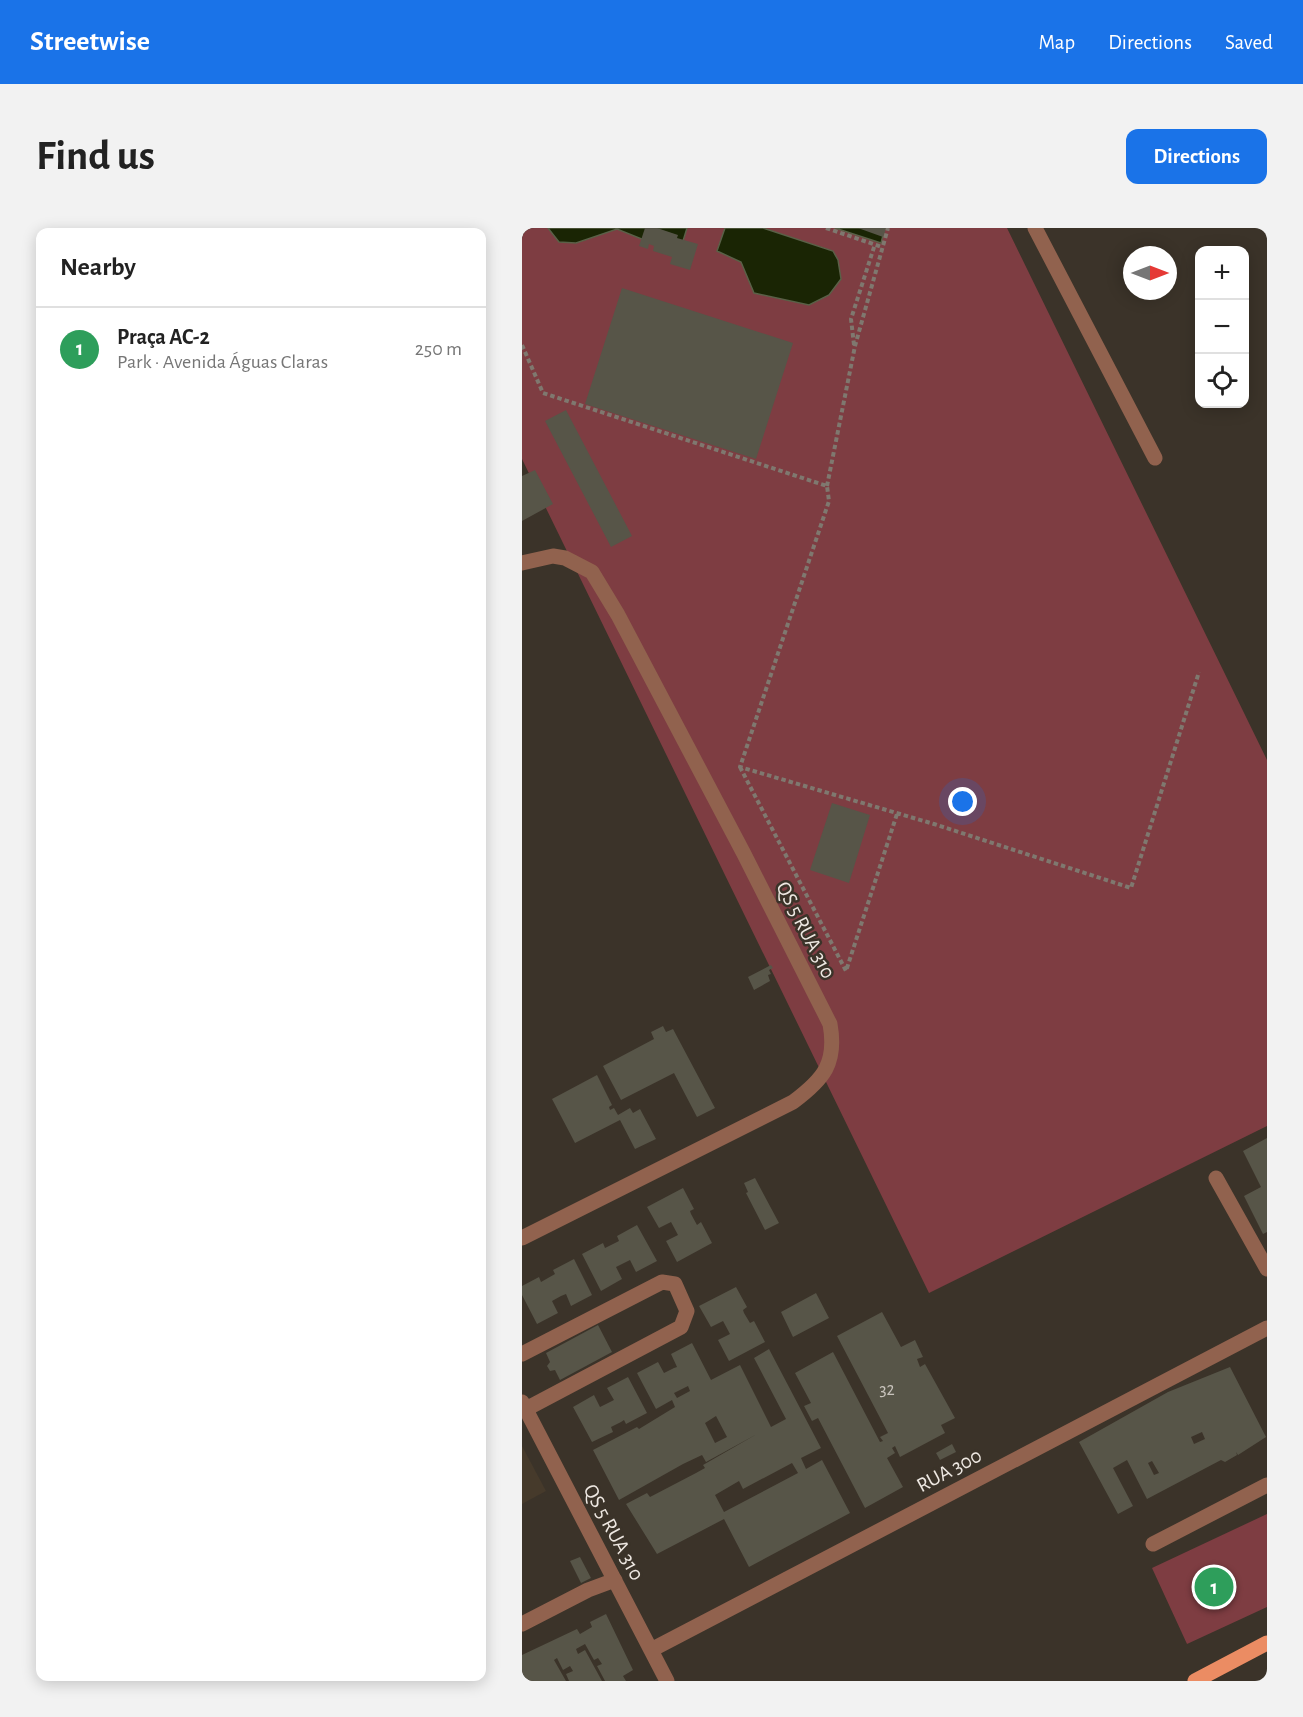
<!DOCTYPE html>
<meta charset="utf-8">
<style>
:root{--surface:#fff;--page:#f2f2f2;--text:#222;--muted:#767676;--line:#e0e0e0;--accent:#1a73e8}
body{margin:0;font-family:"Alegreya Sans",sans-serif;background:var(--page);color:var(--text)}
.controls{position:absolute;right:18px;top:18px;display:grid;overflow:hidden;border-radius:12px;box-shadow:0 3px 15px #0003}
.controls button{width:54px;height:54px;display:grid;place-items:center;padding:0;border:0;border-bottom:2px solid var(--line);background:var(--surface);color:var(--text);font:30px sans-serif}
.compass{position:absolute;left:601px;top:18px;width:54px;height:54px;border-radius:50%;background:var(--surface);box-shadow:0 3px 15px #0003;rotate:90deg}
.you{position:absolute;left:441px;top:574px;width:21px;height:21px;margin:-15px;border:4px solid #fff;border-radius:50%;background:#1a73e8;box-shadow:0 0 0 9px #1a73e833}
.badge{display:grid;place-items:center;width:39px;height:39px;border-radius:50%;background:var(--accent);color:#fff;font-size:20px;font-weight:700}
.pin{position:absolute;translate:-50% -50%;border:3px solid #fff;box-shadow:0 2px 6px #0006}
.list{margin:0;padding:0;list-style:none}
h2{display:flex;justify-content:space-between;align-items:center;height:78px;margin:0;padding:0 24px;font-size:26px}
h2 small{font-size:20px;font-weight:400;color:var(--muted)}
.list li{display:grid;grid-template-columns:39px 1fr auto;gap:18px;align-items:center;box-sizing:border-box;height:84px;padding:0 24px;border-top:2px solid var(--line)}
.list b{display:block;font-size:22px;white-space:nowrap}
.list p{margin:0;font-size:20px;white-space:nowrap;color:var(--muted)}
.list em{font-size:20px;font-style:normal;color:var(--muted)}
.icon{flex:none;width:33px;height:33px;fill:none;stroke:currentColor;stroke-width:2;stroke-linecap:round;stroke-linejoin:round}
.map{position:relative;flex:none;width:745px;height:1453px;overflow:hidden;border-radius:12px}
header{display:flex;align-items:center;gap:36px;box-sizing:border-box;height:84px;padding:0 30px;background:var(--accent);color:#fff}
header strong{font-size:28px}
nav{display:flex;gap:33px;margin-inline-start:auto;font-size:21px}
.intro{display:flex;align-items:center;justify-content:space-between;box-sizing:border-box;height:144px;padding:0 36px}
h1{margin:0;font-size:42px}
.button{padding:15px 27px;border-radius:12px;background:var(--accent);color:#fff;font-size:21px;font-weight:700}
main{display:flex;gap:36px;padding:0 36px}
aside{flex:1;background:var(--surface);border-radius:12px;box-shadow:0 3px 15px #0003}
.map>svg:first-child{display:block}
</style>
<header>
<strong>Streetwise</strong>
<nav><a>Map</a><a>Directions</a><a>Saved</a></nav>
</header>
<div class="intro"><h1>Find us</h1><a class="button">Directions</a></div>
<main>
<aside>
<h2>Nearby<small></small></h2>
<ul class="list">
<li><span class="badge" style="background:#2e9e5b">1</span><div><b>Praça AC-2</b><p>Park · Avenida Águas Claras</p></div><em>250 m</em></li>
</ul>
</aside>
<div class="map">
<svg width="745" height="1453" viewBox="0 0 745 1453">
<rect width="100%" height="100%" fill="#3b3329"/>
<path fill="#463a2b" d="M 0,1218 L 24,1263 L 0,1276 Z"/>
<path fill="#7e3d42" d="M 0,0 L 485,0 L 745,532 L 745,898 L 407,1065 L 0,231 Z
M 745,1286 L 745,1379 L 665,1416 L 630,1340 Z"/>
<path fill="#1a2504" stroke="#5a6047" stroke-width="1.5" d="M 26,0 L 165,0 L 157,26 L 95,1 L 54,15 L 37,14 Z
M 203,0 L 241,0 L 311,23 L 316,32 L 319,51 L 307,67 L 287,77 L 232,65 L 219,34 L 195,23 Z
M 313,0 L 363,0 L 359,15 Z"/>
<path fill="#575548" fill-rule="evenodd" d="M 123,0 L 135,0 L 156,7 L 155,10 L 176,16 L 168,42 L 148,36 L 150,29 L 131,23 L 132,18 L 127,16 L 126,21 L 117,18 Z
M 336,0 L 364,0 L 361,9 Z
M 100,60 L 271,115 L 234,231 L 63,176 Z
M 44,182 L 110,308 L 89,319 L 23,193 Z
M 13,242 L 31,276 L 0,293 L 0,248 Z
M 310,575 L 348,587 L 327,655 L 288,642 Z
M 249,737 L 251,740 L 247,742 L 249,746 L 246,747 L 248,753 L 232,762 L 226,749 Z
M 141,798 L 144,804 L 151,801 L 193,880 L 175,889 L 152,845 L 99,872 L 81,838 L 132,811 L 129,804 Z
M 75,847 L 90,877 L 87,879 L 88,882 L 92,880 L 96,887 L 108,880 L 111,885 L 118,881 L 134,911 L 113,921 L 98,892 L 53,915 L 30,871 Z
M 745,910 L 745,1004 L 741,1006 L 722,968 L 739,959 L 721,923 Z
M 233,950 L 257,995 L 243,1002 L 224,965 L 226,964 L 222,955 Z
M 161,960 L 172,981 L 168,983 L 169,986 L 175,997 L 179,994 L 190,1015 L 155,1034 L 144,1013 L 156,1007 L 149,994 L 137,1000 L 125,979 Z
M 115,997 L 135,1033 L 114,1044 L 108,1032 L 94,1039 L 100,1051 L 79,1063 L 60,1026 L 81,1015 L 83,1020 L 97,1013 L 95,1008 Z
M 52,1031 L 70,1067 L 49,1078 L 44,1066 L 39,1068 L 30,1073 L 36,1085 L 15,1096 L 0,1067 L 0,1058 L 17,1049 L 19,1054 L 33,1046 L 31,1042 Z
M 214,1059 L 225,1079 L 221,1082 L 222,1085 L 228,1095 L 232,1093 L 243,1114 L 207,1133 L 196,1112 L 208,1106 L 201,1093 L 189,1099 L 177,1078 Z
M 294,1065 L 307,1090 L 271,1109 L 259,1084 Z
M 360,1084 L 379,1119 L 393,1112 L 401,1129 L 395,1131 L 398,1139 L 403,1136 L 433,1190 L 419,1197 L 423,1205 L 378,1229 L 373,1218 L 370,1220 L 373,1225 L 365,1230 L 381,1259 L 343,1280 L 296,1190 L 290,1193 L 282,1178 L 289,1175 L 273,1145 L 311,1124 L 358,1214 L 361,1213 L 358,1209 L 366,1205 L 315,1108 Z
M 76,1097 L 90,1124 L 38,1152 L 33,1142 L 28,1143 L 25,1138 L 28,1134 L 24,1125 Z
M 170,1115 L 189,1152 L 218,1137 L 249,1199 L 264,1191 L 232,1130 L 247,1121 L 299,1220 L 279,1230 L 284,1241 L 300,1232 L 328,1285 L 227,1339 L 202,1291 L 135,1326 L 104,1276 L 125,1265 L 128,1269 L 174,1245 L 183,1240 L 181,1237 L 235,1206 L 184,1234 L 180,1227 L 161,1236 L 97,1272 L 71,1222 L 115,1199 L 117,1201 L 153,1179 L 150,1172 L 134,1181 L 115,1145 L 136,1134 L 142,1145 L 152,1140 L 155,1139 L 149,1126 ZM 166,1158 L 168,1163 L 155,1170 L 152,1165 ZM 194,1188 L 205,1209 L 193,1215 L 183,1195 ZM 270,1235 L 276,1245 L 202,1284 L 193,1267 L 217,1253 L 221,1261 Z
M 708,1139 L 744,1209 L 716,1227 L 714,1224 L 715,1227 L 703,1234 L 699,1232 L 625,1271 L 605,1232 L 591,1240 L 611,1278 L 596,1286 L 557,1214 L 646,1164 ZM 680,1204 L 683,1211 L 672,1216 L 669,1209 ZM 630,1233 L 637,1245 L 632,1247 L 626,1235 Z
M 106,1149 L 125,1185 L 104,1196 L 102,1192 L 99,1194 L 89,1199 L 91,1204 L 70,1214 L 51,1179 L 72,1167 L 78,1179 L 92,1172 L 85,1160 Z
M 430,1216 L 434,1224 L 418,1232 L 414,1225 Z
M 58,1329 L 69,1350 L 59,1355 L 48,1333 Z
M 84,1386 L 111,1442 L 101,1448 L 104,1453 L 83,1453 L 75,1438 L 80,1436 L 76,1430 L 72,1432 L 63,1416 L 54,1421 L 56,1426 L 63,1422 L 80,1453 L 47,1453 L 44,1446 L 51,1443 L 48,1438 L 41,1442 L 35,1430 L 32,1432 L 44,1453 L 0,1453 L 0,1427 L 55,1401 L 58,1406 L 70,1399 L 68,1394 Z"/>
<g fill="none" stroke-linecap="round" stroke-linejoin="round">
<path stroke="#7f786f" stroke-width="4" stroke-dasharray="4.5 3" stroke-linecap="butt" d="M 304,0 L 360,19
M 0,117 L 21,165 L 305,258 L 307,273 L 218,539 L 412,596 L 609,660 L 677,444
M 332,117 L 329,91 L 353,16
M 305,258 L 333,118 L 366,0
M 218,539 L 324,743 L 375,586"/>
<path stroke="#91624e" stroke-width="15" d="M 513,0 L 633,230
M 0,335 L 31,328 L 43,330 L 70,344 L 96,387 L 222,626 L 308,796 C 315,835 302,851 271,874 L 0,1010
M 694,950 L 745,1041
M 0,1126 L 140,1054 L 153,1056 L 165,1083 L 159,1099 L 4,1181
M 0,1174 L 145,1453
M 631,1316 L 745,1257
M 0,1396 L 66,1362 L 93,1352
M 129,1422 L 745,1100"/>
<path stroke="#eb8c63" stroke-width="15" d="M 673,1453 L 745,1415"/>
</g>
<g text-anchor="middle" stroke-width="5" stroke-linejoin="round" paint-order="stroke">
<g font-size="18" fill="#c8c3bc">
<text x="365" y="1167">32</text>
</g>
<g font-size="21" fill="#eee8e2" stroke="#3b3329">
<text transform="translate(284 702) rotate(63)" y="7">QS 5 RUA 310</text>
<text transform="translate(427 1242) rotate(-28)" y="7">RUA 300</text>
<text transform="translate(92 1304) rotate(62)" y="7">QS 5 RUA 310</text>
</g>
</g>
</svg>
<div class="controls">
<button>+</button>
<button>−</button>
<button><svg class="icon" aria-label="locate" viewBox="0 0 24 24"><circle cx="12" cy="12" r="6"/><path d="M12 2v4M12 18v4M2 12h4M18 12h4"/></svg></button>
</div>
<svg class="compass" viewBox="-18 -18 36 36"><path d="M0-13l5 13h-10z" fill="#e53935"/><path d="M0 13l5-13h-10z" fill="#767676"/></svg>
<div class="you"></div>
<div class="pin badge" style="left:692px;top:1359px;background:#2e9e5b">1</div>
</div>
</main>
